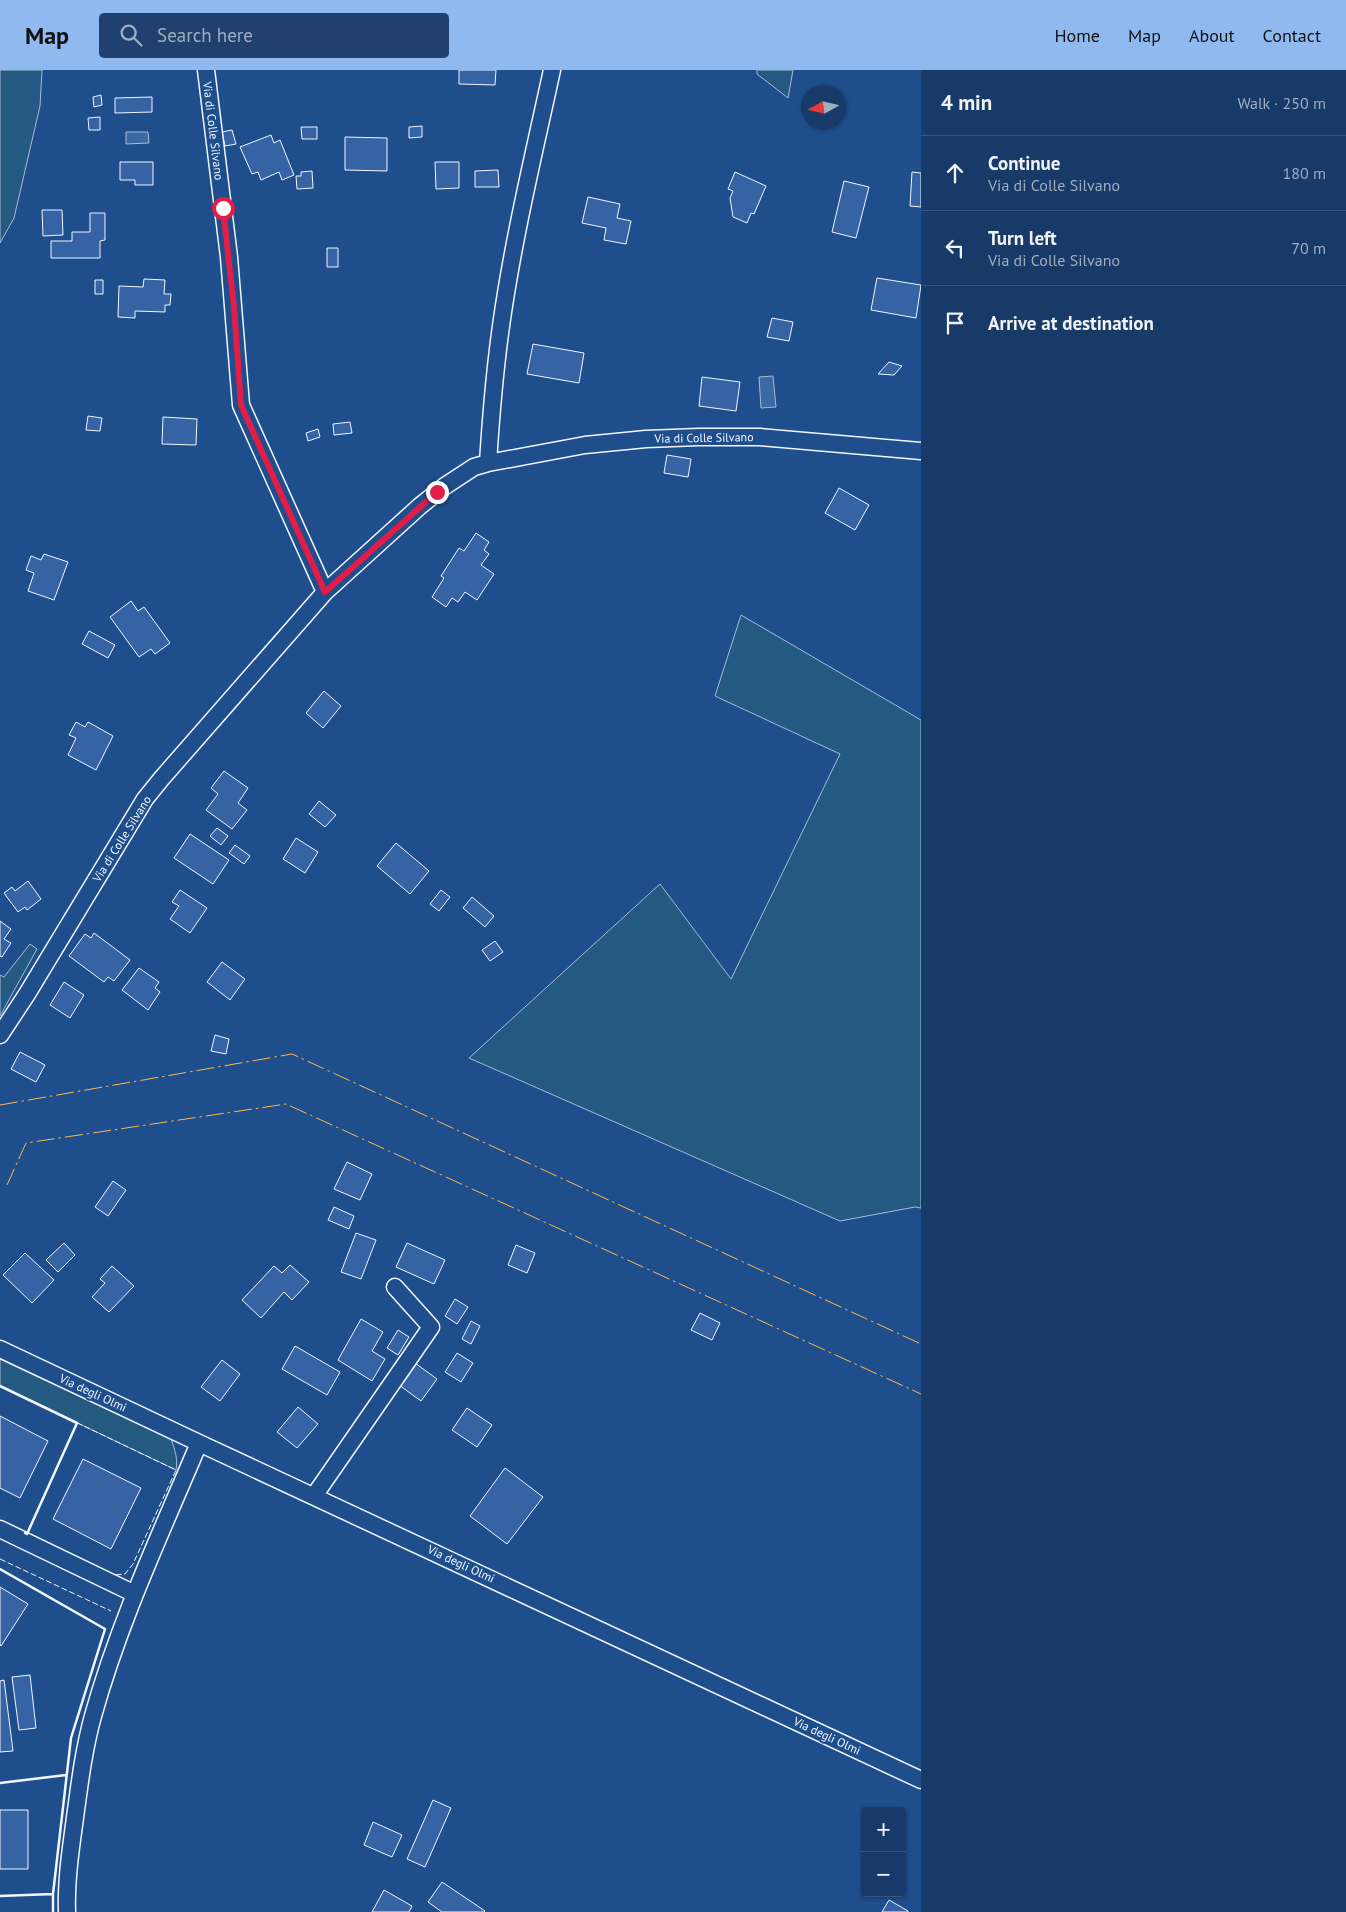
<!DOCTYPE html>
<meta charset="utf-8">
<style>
:root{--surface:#173a69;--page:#20416f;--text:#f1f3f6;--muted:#9eadc0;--line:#36547d;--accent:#90b9f0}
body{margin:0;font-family:"PT Sans",sans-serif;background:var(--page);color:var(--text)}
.controls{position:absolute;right:15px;bottom:15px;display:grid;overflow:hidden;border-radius:5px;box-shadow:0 1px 4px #0004}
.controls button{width:45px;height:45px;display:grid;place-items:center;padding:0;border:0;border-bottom:1px solid var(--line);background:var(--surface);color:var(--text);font:25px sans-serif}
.compass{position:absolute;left:801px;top:15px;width:45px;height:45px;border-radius:50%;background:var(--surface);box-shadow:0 1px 4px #0004;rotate:262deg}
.stop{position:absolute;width:15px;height:15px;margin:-11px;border:4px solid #e11d48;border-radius:50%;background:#fff}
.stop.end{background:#e11d48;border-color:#fff;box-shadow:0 1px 5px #0008}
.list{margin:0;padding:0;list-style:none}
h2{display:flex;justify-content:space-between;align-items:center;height:65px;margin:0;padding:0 20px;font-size:21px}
h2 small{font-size:16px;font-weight:400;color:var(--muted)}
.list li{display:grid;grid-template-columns:32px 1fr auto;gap:15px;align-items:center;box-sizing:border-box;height:75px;padding:0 20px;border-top:1px solid var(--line)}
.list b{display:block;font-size:19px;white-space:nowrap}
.list p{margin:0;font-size:16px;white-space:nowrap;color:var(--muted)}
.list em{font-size:16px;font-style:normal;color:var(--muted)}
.icon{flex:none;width:28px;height:28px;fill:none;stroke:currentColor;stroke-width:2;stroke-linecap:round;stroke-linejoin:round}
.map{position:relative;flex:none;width:921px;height:1842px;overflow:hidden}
header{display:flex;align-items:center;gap:30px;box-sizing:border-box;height:70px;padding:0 25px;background:var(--accent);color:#111}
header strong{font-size:24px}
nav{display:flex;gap:28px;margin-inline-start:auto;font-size:18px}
.search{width:350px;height:45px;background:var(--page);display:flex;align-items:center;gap:12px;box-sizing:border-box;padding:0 18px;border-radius:5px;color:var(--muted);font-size:19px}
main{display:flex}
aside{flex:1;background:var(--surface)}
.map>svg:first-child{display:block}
</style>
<header>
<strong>Map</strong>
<div class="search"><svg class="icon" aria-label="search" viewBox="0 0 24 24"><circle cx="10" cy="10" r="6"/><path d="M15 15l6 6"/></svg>Search here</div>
<nav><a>Home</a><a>Map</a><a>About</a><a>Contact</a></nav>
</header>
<main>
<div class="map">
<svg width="921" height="1842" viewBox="0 0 921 1842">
<rect width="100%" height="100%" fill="#1f4e8c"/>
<path fill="#245a82" stroke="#a8bbd7" d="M 0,0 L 42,0 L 40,36 L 14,148 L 0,173 Z
M 757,0 L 793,0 L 788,28 L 757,4 Z
M 741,545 L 921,650 L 921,1138 L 915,1137 L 840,1151 L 469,988 L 660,814 L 731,909 L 840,684 L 715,626 Z
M 30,874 L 37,879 L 0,946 L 0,905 L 4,907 Z
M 0,1289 L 171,1369 C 175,1380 178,1389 176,1400 L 0,1316 Z"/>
<path fill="#3b69a3" stroke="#a8bbd7" d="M 126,62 L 148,62 L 149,73 L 126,74 Z
M 773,306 L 776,337 L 761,338 L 759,307 Z"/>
<path fill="#3563a3" stroke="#f2f6ff" d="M 459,0 L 496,0 L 495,15 L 459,14 Z
M 101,25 L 102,35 L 94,37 L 93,27 Z
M 152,27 L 152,42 L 115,43 L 115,28 Z
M 100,47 L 100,60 L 89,60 L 88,48 Z
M 422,56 L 422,67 L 409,68 L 409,57 Z
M 301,57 L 317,57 L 317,69 L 302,69 Z
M 232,60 L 236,74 L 225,76 L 222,62 Z
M 271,65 L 274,73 L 280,70 L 294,105 L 282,110 L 279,102 L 261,110 L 258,102 L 252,104 L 240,77 Z
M 345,67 L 387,68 L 387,101 L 345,100 Z
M 120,92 L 153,92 L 153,115 L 135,115 L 135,110 L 120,110 Z
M 435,92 L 459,92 L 459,118 L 436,119 Z
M 498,100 L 499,117 L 475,117 L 475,101 Z
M 312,101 L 313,118 L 297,119 L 296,106 L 301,106 L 301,102 Z
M 735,102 L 766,116 L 754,144 L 751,143 L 747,153 L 733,147 L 730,128 L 733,121 L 728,119 Z
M 912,102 L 921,103 L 921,137 L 910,136 Z
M 844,111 L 869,117 L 856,168 L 832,162 Z
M 588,127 L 620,134 L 617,148 L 631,151 L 626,174 L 604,170 L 606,158 L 582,153 Z
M 42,140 L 62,140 L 63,165 L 43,166 Z
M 90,143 L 105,143 L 105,170 L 100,171 L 100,188 L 51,188 L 51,171 L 72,171 L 72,162 L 90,162 Z
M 327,178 L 338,178 L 338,197 L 327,197 Z
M 877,208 L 921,215 L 916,248 L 871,240 Z
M 144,209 L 165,210 L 164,224 L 171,224 L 170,235 L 165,235 L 165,242 L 135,241 L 135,248 L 118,247 L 119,216 L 143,217 Z
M 95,210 L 103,210 L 103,224 L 95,224 Z
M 772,248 L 793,252 L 789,271 L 767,267 Z
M 533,274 L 584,283 L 579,313 L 527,304 Z
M 889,292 L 902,296 L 894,305 L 878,304 Z
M 702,307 L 740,312 L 736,341 L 699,336 Z
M 88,346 L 102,348 L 100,361 L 86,360 Z
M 163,347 L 197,349 L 196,375 L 162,374 Z
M 350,352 L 352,363 L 334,365 L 333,354 Z
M 318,359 L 320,367 L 308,371 L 306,363 Z
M 667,385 L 691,389 L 688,407 L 664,403 Z
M 839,418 L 869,435 L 855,460 L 825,443 Z
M 476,463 L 489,472 L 484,480 L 489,484 L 481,495 L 494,504 L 477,530 L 465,522 L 458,532 L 452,528 L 446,537 L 432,527 L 444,508 L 441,506 L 459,478 L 464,481 Z
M 44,484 L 68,492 L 54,530 L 28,521 L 34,503 L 26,500 L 31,486 L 41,490 Z
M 131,531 L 138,541 L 144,537 L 170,573 L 155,584 L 151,579 L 139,587 L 110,547 Z
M 89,561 L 115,575 L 108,588 L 82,574 Z
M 324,621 L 341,636 L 323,658 L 306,643 Z
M 76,652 L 85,657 L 88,652 L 113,666 L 96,700 L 68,685 L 76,668 L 69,665 Z
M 224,701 L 248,718 L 238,733 L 247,740 L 232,759 L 206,740 L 218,724 L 211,718 Z
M 319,731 L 336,745 L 325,757 L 309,744 Z
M 217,758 L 228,766 L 221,775 L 210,766 Z
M 190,764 L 229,790 L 213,814 L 174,788 Z
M 296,768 L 318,782 L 305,803 L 283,789 Z
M 396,773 L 429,801 L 410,824 L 377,796 Z
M 235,775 L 250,786 L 244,794 L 229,783 Z
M 28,811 L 41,829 L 27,840 L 25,837 L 18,842 L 4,823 L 12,817 L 15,821 Z
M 180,820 L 207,838 L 190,863 L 170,849 L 179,836 L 172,832 Z
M 441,820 L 450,827 L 439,841 L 430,834 Z
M 472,827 L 494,846 L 485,857 L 463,838 Z
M 0,851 L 11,859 L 4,869 L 11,873 L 2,887 L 0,886 Z
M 94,863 L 130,890 L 114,911 L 108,907 L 104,912 L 69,886 L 85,864 L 91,868 Z
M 495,871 L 503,882 L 490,891 L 482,880 Z
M 222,892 L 245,909 L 230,930 L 207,912 Z
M 139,898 L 159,912 L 155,918 L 160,922 L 148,940 L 122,920 Z
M 64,912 L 84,925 L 70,948 L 50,935 Z
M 215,965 L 229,969 L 226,984 L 211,981 Z
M 20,982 L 45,995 L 36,1012 L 11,999 Z
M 347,1092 L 372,1104 L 360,1130 L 334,1119 Z
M 113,1111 L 126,1120 L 108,1146 L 95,1137 Z
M 334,1137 L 354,1146 L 349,1159 L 328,1150 Z
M 356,1163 L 376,1170 L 361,1209 L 341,1202 Z
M 64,1173 L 75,1185 L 58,1202 L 46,1190 Z
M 407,1173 L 445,1190 L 434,1214 L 396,1197 Z
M 516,1175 L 535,1183 L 527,1203 L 508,1195 Z
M 25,1183 L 54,1210 L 32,1233 L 3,1205 Z
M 290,1195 L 309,1212 L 292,1230 L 284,1222 L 261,1248 L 242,1230 L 274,1196 L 282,1203 Z
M 112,1196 L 134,1216 L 109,1242 L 92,1227 L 105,1213 L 100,1209 Z
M 455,1229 L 468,1237 L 457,1254 L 445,1246 Z
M 700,1243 L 720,1253 L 712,1270 L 691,1260 Z
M 361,1249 L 383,1262 L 372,1281 L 385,1289 L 372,1311 L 338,1290 Z
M 471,1251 L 480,1256 L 471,1274 L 462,1269 Z
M 398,1260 L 409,1267 L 398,1285 L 387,1278 Z
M 295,1276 L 340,1302 L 327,1325 L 282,1299 Z
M 457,1283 L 473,1293 L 461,1312 L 445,1302 Z
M 222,1290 L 240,1304 L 220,1331 L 201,1317 Z
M 415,1293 L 437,1309 L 421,1331 L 399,1315 Z
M 298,1337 L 318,1354 L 297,1378 L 277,1362 Z
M 467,1338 L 492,1355 L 477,1377 L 452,1360 Z
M 0,1346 L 48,1371 L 20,1428 L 0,1418 Z
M 83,1389 L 141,1418 L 111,1479 L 53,1449 Z
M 505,1398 L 543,1427 L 507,1474 L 470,1446 Z
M 0,1517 L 28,1534 L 1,1576 L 0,1575 Z
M 30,1605 L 36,1658 L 19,1660 L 12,1607 Z
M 4,1610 L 13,1681 L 0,1682 L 0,1611 Z
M 433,1730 L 451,1738 L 425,1797 L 407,1789 Z
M 0,1740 L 28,1740 L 28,1799 L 0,1799 Z
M 373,1752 L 402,1765 L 392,1787 L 364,1775 Z
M 442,1812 L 485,1841 L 484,1842 L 442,1842 L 428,1832 Z
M 384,1820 L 412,1836 L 409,1842 L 372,1842 Z
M 889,1830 L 908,1841 L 908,1842 L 882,1842 Z"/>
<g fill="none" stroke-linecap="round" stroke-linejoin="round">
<g stroke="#f2f6ff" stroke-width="19">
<path id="minor" d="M 206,0 L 229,187 L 241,335 L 325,522
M 488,393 C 491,345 495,297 502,249 C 514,166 534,83 552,0
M 0,965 L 27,924 L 145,729 L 162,708 L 325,522 L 420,436 L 445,416 L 474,397 L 488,393 L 585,375 L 646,369 L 699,367 L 760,367 L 921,381
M 0,1279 L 199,1373 L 921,1710
M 314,1426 L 431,1257 L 395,1217
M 0,1459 L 135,1524
M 67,1842 C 66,1813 70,1784 74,1755 C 79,1719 83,1682 93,1646 C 119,1552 161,1463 199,1373"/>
</g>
<use href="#minor" stroke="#1f4e8c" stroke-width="16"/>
<path stroke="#f2f6ff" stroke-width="1" stroke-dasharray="6 2.5" stroke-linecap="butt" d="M 0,1316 L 176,1400 L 133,1494 L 125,1504 L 113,1505
M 0,1489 L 111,1541"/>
<path stroke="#f2f6ff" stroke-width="2.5" d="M 0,1316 L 77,1353 L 27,1464 L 25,1463
M 0,1499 L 105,1559 L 71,1668 L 53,1824 L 53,1842
M 0,1713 L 66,1705
M 0,1826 L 53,1824"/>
<path stroke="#ffb74d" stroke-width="1" stroke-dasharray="18 4 2.5 4" stroke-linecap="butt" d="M 0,1035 L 292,984 L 921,1274
M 7,1115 L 26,1073 L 286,1034 L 921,1324"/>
</g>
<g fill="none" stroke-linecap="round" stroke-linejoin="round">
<path stroke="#e11d48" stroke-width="6" d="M 223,138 L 234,237 L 241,335 L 325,522 L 437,422"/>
</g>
<g text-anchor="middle" stroke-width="4" stroke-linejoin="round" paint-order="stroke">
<g font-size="12" fill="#f2f6ff" stroke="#1f4e8c">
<text transform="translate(213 61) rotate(83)" y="4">Via di Colle Silvano</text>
<text transform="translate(704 368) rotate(-1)" y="4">Via di Colle Silvano</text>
<text transform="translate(122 769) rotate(-58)" y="4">Via di Colle Silvano</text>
<text transform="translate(93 1323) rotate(25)" y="4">Via degli Olmi</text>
<text transform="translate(461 1494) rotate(25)" y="4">Via degli Olmi</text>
<text transform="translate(827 1666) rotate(25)" y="4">Via degli Olmi</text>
</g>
</g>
</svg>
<div class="controls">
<button>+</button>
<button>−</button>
</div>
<svg class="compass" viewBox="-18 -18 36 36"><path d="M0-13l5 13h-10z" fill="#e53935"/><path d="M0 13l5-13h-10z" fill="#9eadc0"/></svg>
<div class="stop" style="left:223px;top:138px"></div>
<div class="stop end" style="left:437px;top:422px"></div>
</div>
<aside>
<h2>4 min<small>Walk · 250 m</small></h2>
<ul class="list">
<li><svg class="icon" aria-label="ahead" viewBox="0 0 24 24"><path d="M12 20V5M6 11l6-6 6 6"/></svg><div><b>Continue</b><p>Via di Colle Silvano</p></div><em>180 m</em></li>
<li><svg class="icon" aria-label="left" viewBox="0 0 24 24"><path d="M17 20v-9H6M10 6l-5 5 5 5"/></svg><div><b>Turn left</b><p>Via di Colle Silvano</p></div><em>70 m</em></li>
<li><svg class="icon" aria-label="arrive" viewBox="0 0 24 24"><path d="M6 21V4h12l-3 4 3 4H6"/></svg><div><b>Arrive at destination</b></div></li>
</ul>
</aside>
</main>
